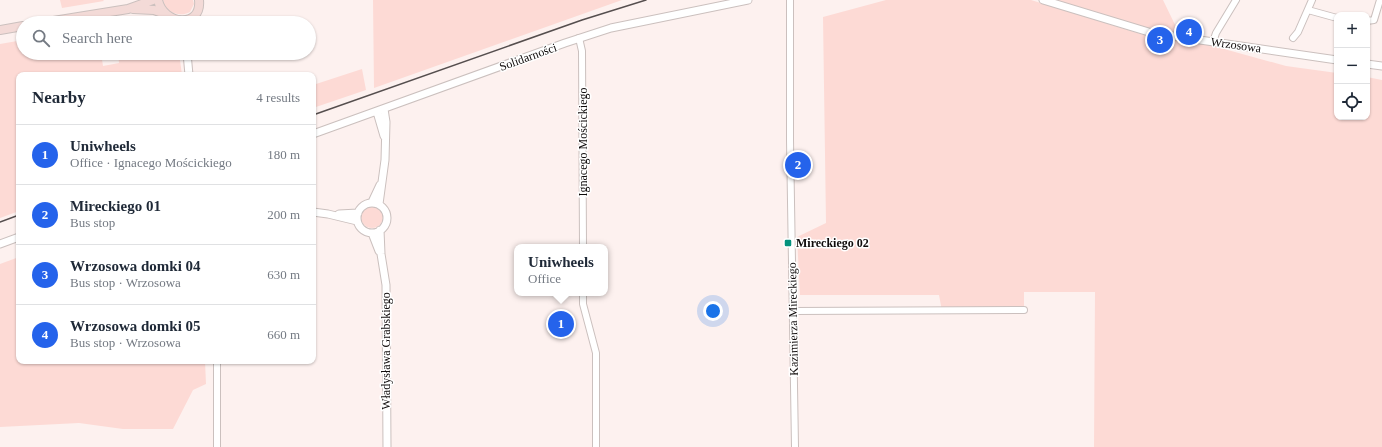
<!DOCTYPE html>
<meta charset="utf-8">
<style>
:root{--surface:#fff;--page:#f2f2f3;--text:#1f2937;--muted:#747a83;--line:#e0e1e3;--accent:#2563eb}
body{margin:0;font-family:Georgia,serif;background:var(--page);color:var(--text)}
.controls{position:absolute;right:12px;top:12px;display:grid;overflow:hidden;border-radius:8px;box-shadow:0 1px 3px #0004}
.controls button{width:36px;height:36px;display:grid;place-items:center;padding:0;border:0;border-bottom:1px solid var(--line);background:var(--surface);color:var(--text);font:20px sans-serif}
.you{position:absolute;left:713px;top:311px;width:14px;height:14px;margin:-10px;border:3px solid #fff;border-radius:50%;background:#1a73e8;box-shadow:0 0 0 6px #1a73e833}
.badge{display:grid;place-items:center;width:26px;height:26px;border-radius:50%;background:var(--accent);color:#fff;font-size:13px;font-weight:700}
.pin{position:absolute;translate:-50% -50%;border:2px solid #fff;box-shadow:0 1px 4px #0006}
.popup{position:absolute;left:514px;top:244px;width:94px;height:52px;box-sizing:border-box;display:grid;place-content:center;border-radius:8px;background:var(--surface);filter:drop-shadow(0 1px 3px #0005);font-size:13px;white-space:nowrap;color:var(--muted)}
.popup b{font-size:15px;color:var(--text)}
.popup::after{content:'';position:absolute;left:50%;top:100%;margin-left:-8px;border:8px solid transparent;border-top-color:var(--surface)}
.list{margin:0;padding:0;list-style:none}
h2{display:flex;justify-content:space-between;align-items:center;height:52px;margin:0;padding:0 16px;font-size:17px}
h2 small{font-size:13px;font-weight:400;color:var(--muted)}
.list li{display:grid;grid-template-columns:26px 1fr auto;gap:12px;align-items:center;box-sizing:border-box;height:60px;padding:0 16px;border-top:1px solid var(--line)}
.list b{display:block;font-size:15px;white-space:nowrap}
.list p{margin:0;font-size:13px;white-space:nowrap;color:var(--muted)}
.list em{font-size:13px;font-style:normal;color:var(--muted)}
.icon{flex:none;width:22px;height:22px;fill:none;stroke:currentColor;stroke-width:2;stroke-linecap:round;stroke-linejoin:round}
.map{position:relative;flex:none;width:1382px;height:447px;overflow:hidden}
.search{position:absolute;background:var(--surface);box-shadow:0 1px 3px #0004;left:16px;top:16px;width:300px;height:44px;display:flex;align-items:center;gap:10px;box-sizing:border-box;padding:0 14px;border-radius:22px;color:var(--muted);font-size:15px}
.panel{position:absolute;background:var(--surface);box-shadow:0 1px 3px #0004;left:16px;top:72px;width:300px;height:292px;border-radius:8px}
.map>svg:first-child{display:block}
</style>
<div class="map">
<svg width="1382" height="447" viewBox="0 0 1382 447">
<rect width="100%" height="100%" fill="#fdf1ef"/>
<path fill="#fddad5" d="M 60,0 L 103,0 L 104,1 L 62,8 Z
M 163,0 L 193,0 L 194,4 L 190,12 C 179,18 165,12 163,0 Z
M 373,0 L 622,0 L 374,88 Z
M 886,0 L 1031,0 L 1144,35 L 1181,41 L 1206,44 L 1286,66 L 1337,73 L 1337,117 L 1367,117 L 1367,77 L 1382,80 L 1382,447 L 1094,447 L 1095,292 L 1024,292 L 1024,310 L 942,311 L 939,295 L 800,295 L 797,237 L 826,223 L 823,17 Z
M 1056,0 L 1163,0 L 1179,33 L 1140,26 Z
M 112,17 L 116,20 L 97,23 L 82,23 Z
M 151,19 L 157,23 L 122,23 Z
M 23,40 L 23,53 L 101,53 L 103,66 L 119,63 L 118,53 L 179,53 L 182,75 L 19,75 L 19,211 L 0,218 L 0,44 Z
M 362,69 L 366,90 L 313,108 L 313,85 Z
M361 217a11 11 0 1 1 22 0a11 11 0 1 1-22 0Z
M 19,257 L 19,361 L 205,361 L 206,384 L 193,390 L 173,429 L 123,429 L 79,423 L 0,427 L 0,264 Z"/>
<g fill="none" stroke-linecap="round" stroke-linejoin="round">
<g stroke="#cbc0be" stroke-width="8">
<path id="minor" d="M 790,0 L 790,140 L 795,447
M 1308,10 L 1337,18
M 1367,21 L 1374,20 L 1380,0
M 579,38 L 582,51 L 583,247
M 1293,38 L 1298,32 L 1312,0
M 1213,42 L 1216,33 L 1236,0
M 583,293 L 583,304 L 596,353 L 596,447
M 793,311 L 1024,310
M 217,361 L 217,447"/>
</g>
<g stroke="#cbc0be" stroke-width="9">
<path id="tertiary" d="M 1043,0 L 1152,33 L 1337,60
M 187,53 L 189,75
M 1367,64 L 1382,66
M 377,112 L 384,136
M 313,134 L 565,43 L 611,28 L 748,0
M 372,202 L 380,185
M357 218a15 15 0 1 1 30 0a15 15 0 1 1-30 0Z
M 379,204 L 385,160 L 386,122 L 384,109
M 313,212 L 328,214 L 357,221
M 339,214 L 358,213
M 380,230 L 381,254 L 386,285 L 387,447
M 372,233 L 379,251
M 0,244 L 19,237"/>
</g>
<g stroke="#cbc0be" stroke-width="10">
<path id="secondary" d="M 158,0 C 163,25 202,29 199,0
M 133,9 L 154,10 L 165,14
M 41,23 L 128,9 L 153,0
M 0,30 L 23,26"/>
</g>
<use href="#minor" stroke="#fff" stroke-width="6"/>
<use href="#tertiary" stroke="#fff" stroke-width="7"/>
<use href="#secondary" stroke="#f3dad7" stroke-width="8"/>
<path stroke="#554e4e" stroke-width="1.5" d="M 313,115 L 582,20 L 646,0
M 0,222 L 19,215"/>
</g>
<rect fill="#04927d" stroke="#fff" stroke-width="1.5" x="784" y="239" width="8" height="8" rx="2"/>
<g text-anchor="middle" stroke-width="3" stroke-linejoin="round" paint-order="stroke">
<g font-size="12" fill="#0f0b0b" stroke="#fff">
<text transform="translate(1236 45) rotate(8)" y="4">Wrzosowa</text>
<text transform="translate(528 57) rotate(-20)" y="4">Solidarności</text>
<text transform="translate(583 142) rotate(-90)" y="4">Ignacego Mościckiego</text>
<text transform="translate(793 319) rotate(-91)" y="4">Kazimierza Mireckiego</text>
<text transform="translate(386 351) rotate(-90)" y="4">Władysława Grabskiego</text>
</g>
<g font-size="12" font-weight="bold" fill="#0f0b0b" stroke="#fff" text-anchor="start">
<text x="796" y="247">Mireckiego 02</text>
</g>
</g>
</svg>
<div class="controls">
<button>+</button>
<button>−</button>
<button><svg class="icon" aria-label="locate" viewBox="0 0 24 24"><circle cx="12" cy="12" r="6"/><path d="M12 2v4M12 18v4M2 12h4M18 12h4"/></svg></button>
</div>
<div class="you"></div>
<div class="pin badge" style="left:561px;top:324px">1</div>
<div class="popup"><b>Uniwheels</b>Office</div>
<div class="pin badge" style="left:798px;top:165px">2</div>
<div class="pin badge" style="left:1160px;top:40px">3</div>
<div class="pin badge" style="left:1189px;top:32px">4</div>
<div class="search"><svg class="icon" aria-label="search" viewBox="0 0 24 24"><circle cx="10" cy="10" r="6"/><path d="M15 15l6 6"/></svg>Search here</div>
<section class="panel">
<h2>Nearby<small>4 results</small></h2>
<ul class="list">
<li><span class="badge">1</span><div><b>Uniwheels</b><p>Office · Ignacego Mościckiego</p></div><em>180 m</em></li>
<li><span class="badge">2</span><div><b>Mireckiego 01</b><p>Bus stop</p></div><em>200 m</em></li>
<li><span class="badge">3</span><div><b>Wrzosowa domki 04</b><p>Bus stop · Wrzosowa</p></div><em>630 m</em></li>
<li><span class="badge">4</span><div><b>Wrzosowa domki 05</b><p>Bus stop · Wrzosowa</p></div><em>660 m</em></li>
</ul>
</section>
</div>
